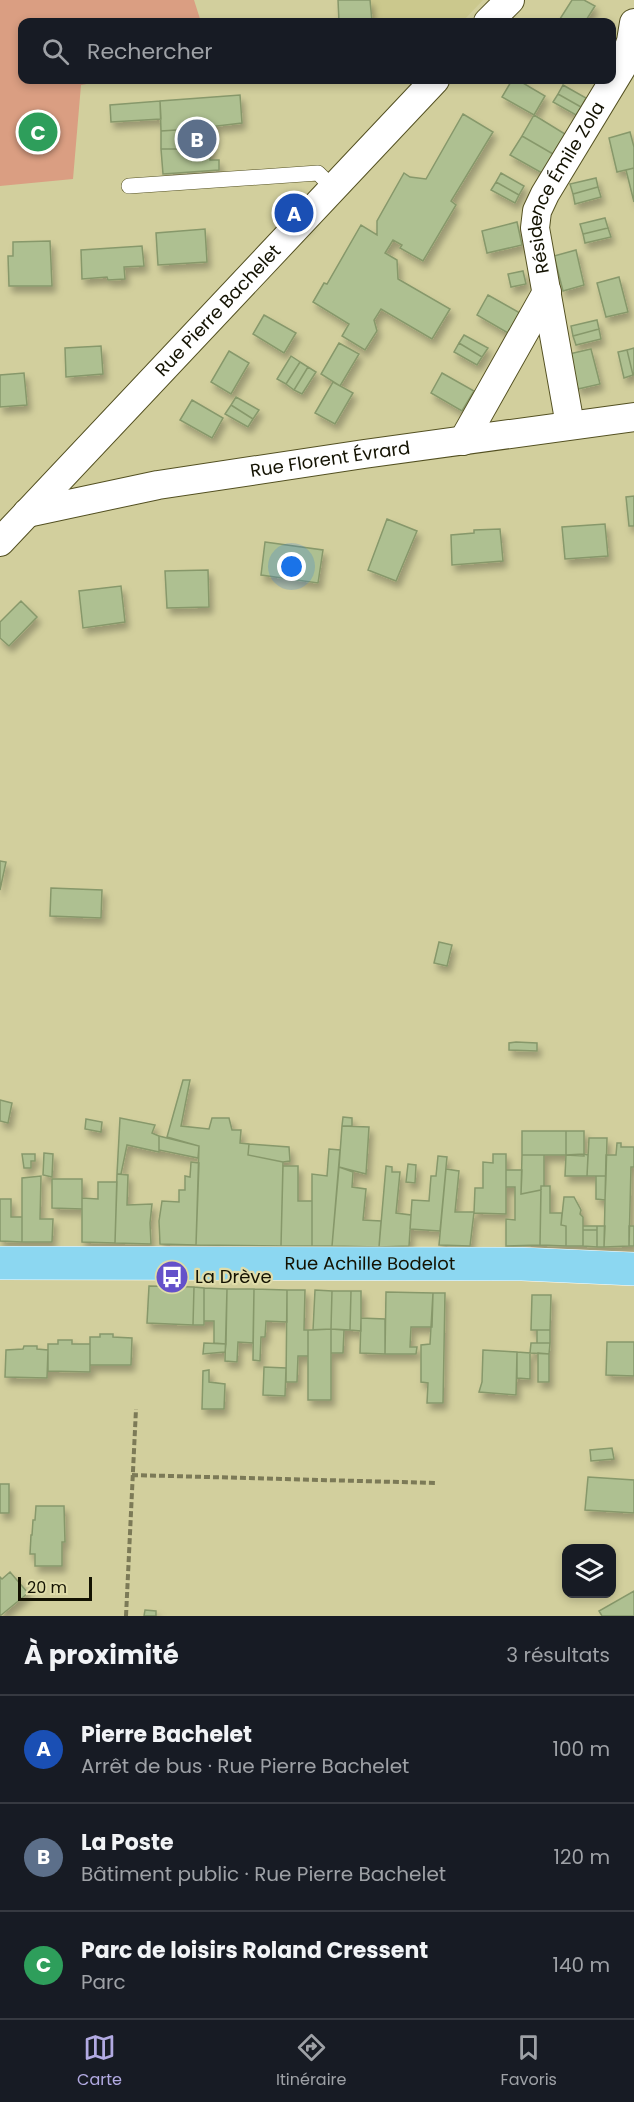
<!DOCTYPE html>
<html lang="fr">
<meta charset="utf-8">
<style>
:root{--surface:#171b24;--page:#242831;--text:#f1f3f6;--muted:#9ea1a6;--line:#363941;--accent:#b2aae2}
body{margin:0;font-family:Poppins,sans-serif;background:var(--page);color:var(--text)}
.controls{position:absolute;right:18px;bottom:18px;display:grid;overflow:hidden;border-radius:12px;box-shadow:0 3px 9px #0003}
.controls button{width:54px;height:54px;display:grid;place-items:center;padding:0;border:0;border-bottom:2px solid var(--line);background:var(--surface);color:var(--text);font:30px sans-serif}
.scale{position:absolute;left:18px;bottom:15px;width:74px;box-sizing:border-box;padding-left:6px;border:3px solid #131202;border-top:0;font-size:16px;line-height:21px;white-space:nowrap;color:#131202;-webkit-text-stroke:4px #dfdca9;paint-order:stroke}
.you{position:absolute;left:292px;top:567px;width:21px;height:21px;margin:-15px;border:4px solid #fff;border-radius:50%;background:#1a73e8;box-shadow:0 0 0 9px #1a73e833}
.badge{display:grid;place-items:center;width:39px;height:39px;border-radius:50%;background:var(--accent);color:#fff;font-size:20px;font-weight:700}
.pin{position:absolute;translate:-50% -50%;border:3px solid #fff;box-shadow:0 2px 6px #0006}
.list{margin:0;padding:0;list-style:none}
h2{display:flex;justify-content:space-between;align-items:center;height:78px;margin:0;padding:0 24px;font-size:26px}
h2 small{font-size:20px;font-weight:400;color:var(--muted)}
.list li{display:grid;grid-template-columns:39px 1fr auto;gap:18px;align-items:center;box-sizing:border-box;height:108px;padding:0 24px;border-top:2px solid var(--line)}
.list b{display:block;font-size:22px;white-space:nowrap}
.list p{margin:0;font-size:20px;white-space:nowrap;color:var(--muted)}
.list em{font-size:20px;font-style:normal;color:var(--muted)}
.icon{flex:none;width:33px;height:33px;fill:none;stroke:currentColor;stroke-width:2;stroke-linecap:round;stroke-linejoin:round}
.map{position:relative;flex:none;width:634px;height:1616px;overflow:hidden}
.search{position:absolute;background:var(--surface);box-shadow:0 3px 9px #0003;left:18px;right:18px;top:18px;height:66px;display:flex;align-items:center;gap:15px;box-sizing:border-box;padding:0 21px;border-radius:12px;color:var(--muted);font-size:22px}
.sheet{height:402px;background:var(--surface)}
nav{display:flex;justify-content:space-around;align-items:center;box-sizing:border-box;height:84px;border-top:2px solid var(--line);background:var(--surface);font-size:16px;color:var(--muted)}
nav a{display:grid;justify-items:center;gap:3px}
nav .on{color:var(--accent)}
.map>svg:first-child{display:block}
</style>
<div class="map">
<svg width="634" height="1616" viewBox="0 0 634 1616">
<defs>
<filter id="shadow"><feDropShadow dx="3.5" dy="6" stdDeviation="3" flood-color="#0004"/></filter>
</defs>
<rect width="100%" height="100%" fill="#d2cf9d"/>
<path fill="#cbc88d" d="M 338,0 L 483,0 L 462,22 L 339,22 Z"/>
<path fill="#da9e82" d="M 0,0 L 194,0 L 201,22 L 22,22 L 22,80 L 110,80 L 81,85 L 73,179 L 0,186 Z"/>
<path fill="#aec091" stroke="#87986b" stroke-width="1.5" filter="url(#shadow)" d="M 338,0 L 370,0 L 372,22 L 339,22 Z
M 572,0 L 584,0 L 595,6 L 585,22 L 558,22 Z
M 512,80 L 518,80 L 545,96 L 534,115 L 502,97 Z
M 563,85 L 586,98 L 581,107 L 558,94 Z
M 558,94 L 581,107 L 576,115 L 553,102 Z
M 240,95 L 242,123 L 208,127 L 209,128 L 161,131 L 160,101 Z
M 160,101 L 161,119 L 111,122 L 110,105 Z
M 463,114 L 493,132 L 451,201 L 456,205 L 423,261 L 400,248 L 402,245 L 393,240 L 385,253 L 397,260 L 398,279 L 450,309 L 432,339 L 381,309 L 374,320 L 377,331 L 365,350 L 342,336 L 349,324 L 313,302 L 324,283 L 327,284 L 361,225 L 377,235 L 377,221 L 404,173 L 410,177 L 426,179 Z
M 534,115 L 565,134 L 553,154 L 522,136 Z
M 209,128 L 210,149 L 161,149 L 161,131 Z
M 630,132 L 634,147 L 634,168 L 617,172 L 609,138 Z
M 522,136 L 553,154 L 542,173 L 510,155 Z
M 161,149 L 210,149 L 210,160 L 219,160 L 219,170 L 163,174 Z
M 634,168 L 634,202 L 626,170 Z
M 501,173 L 524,186 L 519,195 L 496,182 Z
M 596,178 L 598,187 L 573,194 L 570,184 Z
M 496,182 L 519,195 L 515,203 L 491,190 Z
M 598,187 L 601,197 L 575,204 L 573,194 Z
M 605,218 L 608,228 L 583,234 L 580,224 Z
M 517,222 L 522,245 L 487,253 L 482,231 Z
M 608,228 L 611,237 L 585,243 L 583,234 Z
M 205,229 L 207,262 L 158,265 L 156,233 Z
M 50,241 L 52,286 L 9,286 L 8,256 L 13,256 L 13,242 Z
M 142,246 L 144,266 L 124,267 L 125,279 L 108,280 L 107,277 L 82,279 L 81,250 Z
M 576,250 L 584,285 L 563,291 L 554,256 Z
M 523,271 L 526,284 L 511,287 L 508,274 Z
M 619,277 L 628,312 L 606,317 L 597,283 Z
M 488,295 L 520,313 L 508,333 L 477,315 Z
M 264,315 L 296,333 L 284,353 L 253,334 Z
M 597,320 L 599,329 L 573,336 L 571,326 Z
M 599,329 L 601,339 L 576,345 L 573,336 Z
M 464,335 L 488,348 L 482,357 L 459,343 Z
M 339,343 L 359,354 L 340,386 L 321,374 Z
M 459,343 L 482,357 L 477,365 L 454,352 Z
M 101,346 L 103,374 L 66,377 L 65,348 Z
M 634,348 L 634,375 L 633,375 L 627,350 Z
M 591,349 L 600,384 L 578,389 L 569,354 Z
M 627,350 L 633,375 L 624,378 L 618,352 Z
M 229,351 L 249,363 L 231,394 L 211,382 Z
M 291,356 L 300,362 L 286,384 L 277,379 Z
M 300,362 L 308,367 L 294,390 L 286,384 Z
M 308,367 L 316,372 L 302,394 L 294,390 Z
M 24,373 L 27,405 L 0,407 L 0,375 Z
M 442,373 L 474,391 L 462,411 L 431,393 Z
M 333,382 L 353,393 L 335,424 L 315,413 Z
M 236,397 L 259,410 L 253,419 L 231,405 Z
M 192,400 L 223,418 L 212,438 L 180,420 Z
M 231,405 L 253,419 L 248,427 L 225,414 Z
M 634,496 L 634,526 L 629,526 L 626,497 Z
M 387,519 L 417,531 L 396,581 L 368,570 Z
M 605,524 L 608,556 L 565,559 L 562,527 Z
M 500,529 L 503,561 L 452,565 L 451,535 L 474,533 L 474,530 Z
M 265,542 L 323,550 L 318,583 L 261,575 Z
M 208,570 L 209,607 L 167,608 L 165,571 Z
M 121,586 L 125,622 L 83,628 L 79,591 Z
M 21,601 L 37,617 L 9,646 L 0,638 L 0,622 Z
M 0,861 L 6,862 L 0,890 Z
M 51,888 L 102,890 L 101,918 L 50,916 Z
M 439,942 L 452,945 L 447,966 L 434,963 Z
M 516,1042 L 537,1043 L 537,1051 L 509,1050 L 509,1043 Z
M 183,1080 L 190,1080 L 181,1126 L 209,1129 L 212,1118 L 229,1118 L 232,1130 L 241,1130 L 240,1143 L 249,1144 L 248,1155 L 283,1162 L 281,1246 L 196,1245 L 199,1146 L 167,1137 Z
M 0,1100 L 12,1103 L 8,1123 L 0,1121 Z
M 343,1117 L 352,1118 L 352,1126 L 342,1126 Z
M 120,1118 L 155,1125 L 152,1133 L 159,1136 L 159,1152 L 127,1145 L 121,1174 L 117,1174 Z
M 86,1119 L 102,1122 L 101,1132 L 85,1129 Z
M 342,1126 L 369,1127 L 366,1174 L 339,1167 Z
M 522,1131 L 566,1131 L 566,1155 L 522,1155 Z
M 566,1131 L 584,1131 L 584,1156 L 566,1155 Z
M 159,1136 L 199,1146 L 198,1158 L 159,1150 Z
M 589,1138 L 607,1138 L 606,1176 L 587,1176 Z
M 617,1143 L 621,1143 L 621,1147 L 634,1147 L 634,1167 L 631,1167 L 629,1246 L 604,1247 L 606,1155 L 616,1155 Z
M 249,1144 L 289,1147 L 290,1161 L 283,1162 L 248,1155 Z
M 329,1149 L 340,1150 L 332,1246 L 312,1246 L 312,1174 L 327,1176 Z
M 44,1153 L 53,1154 L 52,1177 L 43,1175 Z
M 22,1154 L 35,1154 L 35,1161 L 31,1161 L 31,1168 L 24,1168 Z
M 493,1154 L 506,1154 L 506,1214 L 474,1213 L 475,1188 L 483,1188 L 483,1162 L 493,1163 Z
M 584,1154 L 588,1155 L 587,1176 L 565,1176 L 566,1155 Z
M 522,1155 L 544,1155 L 544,1186 L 541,1186 L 541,1190 L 521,1194 Z
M 438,1156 L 447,1157 L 440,1231 L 410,1229 L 412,1200 L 429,1201 L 431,1176 L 436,1176 Z
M 191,1162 L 199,1163 L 196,1245 L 160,1244 L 159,1221 L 162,1201 L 179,1202 L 179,1190 L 185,1190 L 185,1176 L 190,1177 Z
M 408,1164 L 416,1165 L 415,1183 L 406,1182 Z
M 283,1166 L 298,1166 L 298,1201 L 312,1201 L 312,1246 L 281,1246 Z
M 386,1166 L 392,1167 L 392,1172 L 400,1172 L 396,1213 L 411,1215 L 409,1246 L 379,1247 Z
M 339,1167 L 353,1172 L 352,1187 L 366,1189 L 363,1220 L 381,1221 L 379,1247 L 332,1246 Z
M 446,1169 L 459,1171 L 455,1212 L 474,1212 L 470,1246 L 439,1245 Z
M 506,1170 L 522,1170 L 521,1194 L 541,1190 L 540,1245 L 506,1246 L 506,1219 L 515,1220 L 515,1187 L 506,1187 Z
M 117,1174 L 128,1175 L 127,1205 L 152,1204 L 150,1223 L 151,1244 L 115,1243 Z
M 41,1176 L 40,1219 L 53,1219 L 52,1242 L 22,1242 L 22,1178 Z
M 596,1176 L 606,1176 L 605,1200 L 596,1199 Z
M 52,1179 L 82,1179 L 82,1209 L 52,1208 Z
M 98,1182 L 117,1182 L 115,1243 L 82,1242 L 82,1198 L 98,1199 Z
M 541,1186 L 550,1186 L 550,1213 L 562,1213 L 561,1225 L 566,1226 L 566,1246 L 540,1245 Z
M 564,1197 L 574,1197 L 581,1210 L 580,1214 L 583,1217 L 583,1246 L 566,1246 L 566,1226 L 561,1225 Z
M 0,1199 L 11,1199 L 11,1217 L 22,1217 L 22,1242 L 0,1241 Z
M 583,1226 L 597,1226 L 597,1230 L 583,1230 Z
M 597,1226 L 605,1226 L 604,1247 L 597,1247 Z
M 629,1226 L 634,1226 L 634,1246 L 629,1246 Z
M 583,1230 L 597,1230 L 597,1247 L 583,1246 Z
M 149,1286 L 194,1287 L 193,1325 L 147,1323 Z
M 194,1287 L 204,1288 L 204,1325 L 193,1325 Z
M 204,1288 L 227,1289 L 226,1344 L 214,1343 L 214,1321 L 204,1321 Z
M 227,1289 L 254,1289 L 253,1343 L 238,1342 L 237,1362 L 225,1361 Z
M 254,1289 L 287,1290 L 287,1322 L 266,1321 L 265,1337 L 261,1337 L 260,1361 L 253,1360 Z
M 287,1290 L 305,1290 L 304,1330 L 308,1330 L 308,1356 L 298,1356 L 297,1382 L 286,1382 Z
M 315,1290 L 332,1291 L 331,1329 L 313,1330 Z
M 332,1291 L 351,1291 L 350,1330 L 331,1329 Z
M 351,1291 L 361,1291 L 361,1331 L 350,1330 Z
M 386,1292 L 433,1293 L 432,1327 L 411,1327 L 410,1347 L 417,1347 L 416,1354 L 385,1354 Z
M 433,1293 L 445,1293 L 443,1403 L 427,1403 L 428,1383 L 421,1382 L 421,1345 L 430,1344 Z
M 532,1295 L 551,1295 L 550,1330 L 531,1330 Z
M 361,1318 L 385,1319 L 385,1354 L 360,1353 Z
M 331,1329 L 344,1330 L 343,1353 L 331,1353 Z
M 331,1329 L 331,1400 L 308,1400 L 308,1330 Z
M 537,1330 L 550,1330 L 550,1343 L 537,1343 Z
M 100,1334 L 113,1334 L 113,1337 L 132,1338 L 131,1365 L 90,1365 L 90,1337 L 100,1337 Z
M 58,1340 L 72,1340 L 72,1344 L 90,1344 L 90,1372 L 48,1371 L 48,1344 L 58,1344 Z
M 607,1342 L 634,1342 L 634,1376 L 606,1375 Z
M 204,1343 L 226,1344 L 225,1352 L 203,1354 Z
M 531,1343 L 550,1343 L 549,1354 L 530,1353 Z
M 24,1346 L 37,1346 L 37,1349 L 48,1350 L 47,1378 L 5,1377 L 6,1350 L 23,1349 Z
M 483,1350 L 517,1352 L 516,1395 L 479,1392 L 482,1382 Z
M 517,1352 L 530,1353 L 530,1379 L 517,1378 Z
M 538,1353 L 549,1354 L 549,1382 L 538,1382 Z
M 264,1367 L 286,1368 L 285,1396 L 263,1395 Z
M 209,1370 L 209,1382 L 225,1384 L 224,1409 L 202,1409 L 203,1371 Z
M 612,1448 L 614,1459 L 591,1461 L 590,1450 Z
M 588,1477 L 634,1480 L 634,1513 L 585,1510 Z
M 0,1484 L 9,1484 L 9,1513 L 0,1513 Z
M 36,1506 L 64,1506 L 65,1542 L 62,1542 L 62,1566 L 35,1566 L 35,1554 L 30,1554 L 31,1535 L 32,1535 L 33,1520 L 35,1520 Z
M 10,1572 L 28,1593 L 0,1616 L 0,1577 L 2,1579 Z
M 634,1591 L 634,1616 L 602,1616 L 599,1611 Z
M 145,1610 L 156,1611 L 156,1616 L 144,1616 Z"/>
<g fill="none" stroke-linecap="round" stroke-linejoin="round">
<g stroke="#535021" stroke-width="16">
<path id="lane" d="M 129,186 L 318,173 L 334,189"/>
</g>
<g stroke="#535021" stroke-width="30">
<g id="street">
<path d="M 488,22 L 510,0"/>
<path id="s1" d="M 570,425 L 535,228 L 537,211 L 545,194 L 622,67 L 631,41 L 634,23"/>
<path d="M 463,441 L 547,292"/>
<path id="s2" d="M 27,513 L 158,485 L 364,454 L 634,417"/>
<path id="s3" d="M 0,542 L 435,80"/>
</g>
</g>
<g stroke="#fff" stroke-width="34">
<g id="primary">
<path id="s4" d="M 0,1263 L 522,1264 L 634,1269"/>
</g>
</g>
<path stroke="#7c7a57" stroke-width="4" stroke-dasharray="6 3" stroke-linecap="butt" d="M 132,1475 L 436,1483
M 126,1616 L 136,1409"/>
<use href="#lane" stroke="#fff" stroke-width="15"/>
<use href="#street" stroke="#fff" stroke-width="28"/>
<use href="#primary" stroke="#8cd7f1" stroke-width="33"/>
</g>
<defs>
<g id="bus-disc" transform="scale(1.725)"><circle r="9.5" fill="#6451ca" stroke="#dfdca9"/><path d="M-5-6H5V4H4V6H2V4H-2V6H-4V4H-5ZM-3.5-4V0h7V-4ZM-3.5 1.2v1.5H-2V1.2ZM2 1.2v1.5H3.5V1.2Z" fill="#fff"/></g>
</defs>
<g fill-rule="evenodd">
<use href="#bus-disc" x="172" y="1277"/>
</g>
<g text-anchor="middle" stroke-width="4.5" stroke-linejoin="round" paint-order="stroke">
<g font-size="18" fill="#131202" stroke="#dfdca9">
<text dy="6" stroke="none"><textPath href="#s1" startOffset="248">Résidence Émile Zola</textPath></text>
<text dy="6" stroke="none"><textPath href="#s3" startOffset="318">Rue Pierre Bachelet</textPath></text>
<text dy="6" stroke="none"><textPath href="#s2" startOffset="308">Rue Florent Évrard</textPath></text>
<text dy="6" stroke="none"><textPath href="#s4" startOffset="370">Rue Achille Bodelot</textPath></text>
</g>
<g font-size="18" fill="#131202" stroke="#dfdca9" text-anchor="start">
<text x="195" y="1283">La Drève</text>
</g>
</g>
</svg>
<div class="controls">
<button><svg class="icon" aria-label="layers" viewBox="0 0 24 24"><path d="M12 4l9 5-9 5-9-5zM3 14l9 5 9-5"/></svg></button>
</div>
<div class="scale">20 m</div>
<div class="you"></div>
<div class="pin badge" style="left:294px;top:213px;background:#1a4fb4">A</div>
<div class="pin badge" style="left:197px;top:139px;background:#5c6f8a">B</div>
<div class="pin badge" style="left:38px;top:132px;background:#2e9e5b">C</div>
<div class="search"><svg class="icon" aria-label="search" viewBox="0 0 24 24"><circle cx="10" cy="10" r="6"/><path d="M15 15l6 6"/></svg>Rechercher</div>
</div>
<section class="sheet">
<h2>À proximité<small>3 résultats</small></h2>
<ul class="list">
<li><span class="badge" style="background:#1a4fb4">A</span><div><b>Pierre Bachelet</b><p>Arrêt de bus · Rue Pierre Bachelet</p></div><em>100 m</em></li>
<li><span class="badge" style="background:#5c6f8a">B</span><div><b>La Poste</b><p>Bâtiment public · Rue Pierre Bachelet</p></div><em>120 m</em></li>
<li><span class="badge" style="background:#2e9e5b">C</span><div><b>Parc de loisirs Roland Cressent</b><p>Parc</p></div><em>140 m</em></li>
</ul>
</section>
<nav>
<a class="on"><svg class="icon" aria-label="map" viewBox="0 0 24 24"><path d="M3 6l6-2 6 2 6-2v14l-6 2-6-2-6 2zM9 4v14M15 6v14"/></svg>Carte</a>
<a><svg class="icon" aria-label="directions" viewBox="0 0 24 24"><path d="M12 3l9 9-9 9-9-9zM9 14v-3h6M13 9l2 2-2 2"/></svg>Itinéraire</a>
<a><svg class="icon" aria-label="saved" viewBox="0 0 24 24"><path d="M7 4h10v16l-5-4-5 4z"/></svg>Favoris</a>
</nav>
